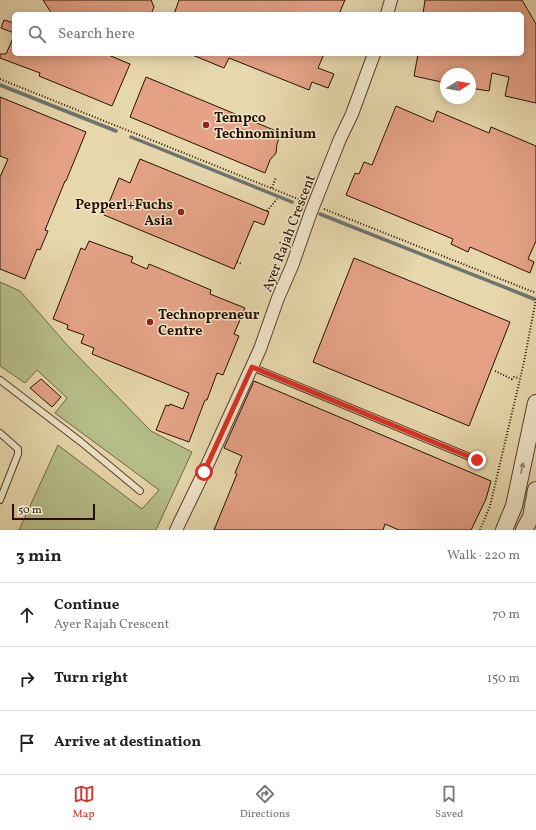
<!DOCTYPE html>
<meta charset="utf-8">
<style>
:root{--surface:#fff;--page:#f6f6f6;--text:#222;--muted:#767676;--line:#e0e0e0;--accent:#d93025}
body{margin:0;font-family:Vollkorn,serif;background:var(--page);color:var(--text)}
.compass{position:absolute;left:440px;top:68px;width:36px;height:36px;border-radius:50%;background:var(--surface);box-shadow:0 2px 10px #0003;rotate:79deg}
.scale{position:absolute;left:12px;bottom:10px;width:83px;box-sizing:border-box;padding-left:4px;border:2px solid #271102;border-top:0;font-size:11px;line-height:14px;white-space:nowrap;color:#271102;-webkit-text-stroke:3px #efe5c9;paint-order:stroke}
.stop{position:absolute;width:12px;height:12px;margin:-9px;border:3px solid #d93025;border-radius:50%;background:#fff}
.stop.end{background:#d93025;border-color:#fff;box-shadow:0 1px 4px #0008}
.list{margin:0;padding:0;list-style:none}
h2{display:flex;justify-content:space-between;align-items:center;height:52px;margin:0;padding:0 16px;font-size:17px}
h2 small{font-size:13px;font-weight:400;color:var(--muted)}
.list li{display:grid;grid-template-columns:26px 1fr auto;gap:12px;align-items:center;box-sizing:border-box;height:64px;padding:0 16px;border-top:1px solid var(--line)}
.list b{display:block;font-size:15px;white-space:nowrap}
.list p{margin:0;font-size:13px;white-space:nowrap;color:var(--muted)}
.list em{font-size:13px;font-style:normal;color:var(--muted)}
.icon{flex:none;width:22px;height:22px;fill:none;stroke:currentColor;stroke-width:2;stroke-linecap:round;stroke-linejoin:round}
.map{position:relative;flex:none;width:536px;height:530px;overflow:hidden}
.search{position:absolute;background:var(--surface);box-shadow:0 2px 10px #0003;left:12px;right:12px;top:12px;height:44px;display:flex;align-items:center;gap:10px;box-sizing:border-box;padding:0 14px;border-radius:6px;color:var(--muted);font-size:15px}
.sheet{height:244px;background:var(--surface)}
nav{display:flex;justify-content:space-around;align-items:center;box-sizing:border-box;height:56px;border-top:1px solid var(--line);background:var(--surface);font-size:11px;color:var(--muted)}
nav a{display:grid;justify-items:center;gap:2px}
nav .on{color:var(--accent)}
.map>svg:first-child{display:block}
</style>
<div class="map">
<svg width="536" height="530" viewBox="0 0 536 530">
<rect width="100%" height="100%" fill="#e7d7ac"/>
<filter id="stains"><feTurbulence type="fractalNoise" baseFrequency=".005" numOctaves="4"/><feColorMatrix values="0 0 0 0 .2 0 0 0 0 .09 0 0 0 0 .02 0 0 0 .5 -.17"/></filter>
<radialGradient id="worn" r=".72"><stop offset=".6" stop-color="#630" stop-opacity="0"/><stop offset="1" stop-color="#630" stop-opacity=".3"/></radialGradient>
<path fill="#b6be89" stroke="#6e6846" d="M 0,282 L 20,291 L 68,346 L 151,431 L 192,452 L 156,530 L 19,530 L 58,445 L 142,509 L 159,490 L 55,413 L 67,398 L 37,370 L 25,383 L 0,366 Z"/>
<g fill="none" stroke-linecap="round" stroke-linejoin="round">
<path stroke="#6e746e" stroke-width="3.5" d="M 0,85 L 116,131
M 131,137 L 292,202
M 320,214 L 534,299"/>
</g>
<path fill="#e5a286" stroke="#271102" d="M 43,0 L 151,0 L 154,7 L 151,14 L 52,14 Z
M 179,0 L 345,0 L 339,14 L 174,14 Z
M 425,0 L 522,0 L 536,24 L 536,103 L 505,96 L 509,77 L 492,73 L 489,91 L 470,88 L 470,74 L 446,74 L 446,83 L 414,76 L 418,54 L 522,54 L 522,14 L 423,14 Z
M 4,20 L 14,23 L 14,33 L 1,28 Z
M 14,36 L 14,54 L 106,54 L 130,64 L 112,106 L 39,76 L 40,73 L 0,58 L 0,54 L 6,54 Z
M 190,54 L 324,54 L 318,68 L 334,74 L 328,88 L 312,82 L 309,90 L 229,58 L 224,68 Z
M 146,77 L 281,133 L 277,144 L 276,153 L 270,160 L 265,173 L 130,117 Z
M 0,97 L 86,132 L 66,181 L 65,181 L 45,230 L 48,231 L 40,250 L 37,249 L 25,279 L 0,269 L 0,177 L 8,159 L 0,156 Z
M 396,106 L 433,122 L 437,111 L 489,133 L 491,127 L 536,146 L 536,241 L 528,259 L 534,262 L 530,273 L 470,247 L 468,252 L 451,244 L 453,239 L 346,195 L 355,173 L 359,174 L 364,162 L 372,165 Z
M 140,159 L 269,212 L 264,225 L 254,221 L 234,269 L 104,215 L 119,178 L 130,183 Z
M 89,241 L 133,257 L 131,262 L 147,269 L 149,264 L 211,290 L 210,294 L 245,308 L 234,334 L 239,336 L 223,375 L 217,373 L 207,400 L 205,400 L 189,442 L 156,430 L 166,405 L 169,406 L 170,404 L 183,409 L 189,393 L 92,354 L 94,348 L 81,343 L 84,335 L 67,329 L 68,325 L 53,319 L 81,248 L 85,250 Z
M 354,258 L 510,322 L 469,426 L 313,362 Z
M 41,379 L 61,397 L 52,407 L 30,388 Z
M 254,381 L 491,481 L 486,499 L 471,530 L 399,530 L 385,524 L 383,530 L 214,530 L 237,474 L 235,473 L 242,456 L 224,448 Z"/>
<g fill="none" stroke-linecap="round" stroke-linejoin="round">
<g stroke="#57422c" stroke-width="8">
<path id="service" d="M 252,367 L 477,460
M 0,380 L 81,442 L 140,491
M 0,433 L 18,449 L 18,454 L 0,500"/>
</g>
<g stroke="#57422c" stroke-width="14">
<path id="minor" d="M 387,14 L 391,0
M 176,530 L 204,472 L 260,349 L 278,298 L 292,266 L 311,212 L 340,139 L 352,114 L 374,54"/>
</g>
<g stroke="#57422c" stroke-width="18">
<path id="tertiary" d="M 504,530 L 514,506 L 536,403
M 524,530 L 531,517 L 536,490"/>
</g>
<path stroke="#271102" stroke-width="2" stroke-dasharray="1 2" stroke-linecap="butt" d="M 0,79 L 303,201
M 272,188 L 276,177
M 324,209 L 536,293
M 267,211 L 277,199
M 237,262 L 242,264
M 495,371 L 512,379 L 514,377 L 519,378
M 480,530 L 490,506 L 524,362 L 536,299"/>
<use href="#service" stroke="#efe5c9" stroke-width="6"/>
<use href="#minor" stroke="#efe5c9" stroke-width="12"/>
<use href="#tertiary" stroke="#efe5c9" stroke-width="16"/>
</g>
<defs><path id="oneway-solid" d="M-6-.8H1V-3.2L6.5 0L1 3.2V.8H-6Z"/></defs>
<use fill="#95866f" href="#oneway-solid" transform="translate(522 468) rotate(-78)"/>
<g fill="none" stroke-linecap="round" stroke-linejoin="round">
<path stroke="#d93025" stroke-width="5" d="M 204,472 L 252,367 L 477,460"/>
</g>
<g fill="#8f2418" stroke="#efe5c9" stroke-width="1.5">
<circle cx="206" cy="125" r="4"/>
<circle cx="181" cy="212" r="4"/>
<circle cx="150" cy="322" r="4"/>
</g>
<g text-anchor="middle" stroke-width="3" stroke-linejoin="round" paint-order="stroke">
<g font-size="14" font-weight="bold" fill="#271102" stroke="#efe5c9" text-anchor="start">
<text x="214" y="122">Tempco<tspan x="214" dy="16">Technominium</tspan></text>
<text x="173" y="209" text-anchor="end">Pepperl+Fuchs<tspan x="173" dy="16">Asia</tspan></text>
<text x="158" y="319">Technopreneur<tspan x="158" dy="16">Centre</tspan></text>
</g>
<g font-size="14" fill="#271102" stroke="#efe5c9">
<text transform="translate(288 233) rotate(-69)" y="5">Ayer Rajah Crescent</text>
</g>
</g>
<rect width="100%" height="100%" filter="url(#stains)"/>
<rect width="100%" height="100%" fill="url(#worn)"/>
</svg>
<svg class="compass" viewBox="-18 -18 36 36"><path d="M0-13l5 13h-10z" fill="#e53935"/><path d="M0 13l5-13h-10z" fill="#767676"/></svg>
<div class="scale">50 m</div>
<div class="stop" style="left:204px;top:472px"></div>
<div class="stop end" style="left:477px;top:460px"></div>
<div class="search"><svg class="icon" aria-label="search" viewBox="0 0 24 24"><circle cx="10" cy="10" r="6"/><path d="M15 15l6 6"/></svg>Search here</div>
</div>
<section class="sheet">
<h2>3 min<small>Walk · 220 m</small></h2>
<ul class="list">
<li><svg class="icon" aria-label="ahead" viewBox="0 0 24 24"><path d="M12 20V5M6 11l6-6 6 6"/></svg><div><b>Continue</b><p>Ayer Rajah Crescent</p></div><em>70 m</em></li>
<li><svg class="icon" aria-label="right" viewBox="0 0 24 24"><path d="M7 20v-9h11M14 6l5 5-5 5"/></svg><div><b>Turn right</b></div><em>150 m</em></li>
<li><svg class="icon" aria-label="arrive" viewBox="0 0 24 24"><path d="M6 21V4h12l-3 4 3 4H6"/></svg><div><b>Arrive at destination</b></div></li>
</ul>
</section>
<nav>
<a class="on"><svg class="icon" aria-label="map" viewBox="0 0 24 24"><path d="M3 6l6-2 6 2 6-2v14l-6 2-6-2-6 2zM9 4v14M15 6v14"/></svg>Map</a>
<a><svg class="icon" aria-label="directions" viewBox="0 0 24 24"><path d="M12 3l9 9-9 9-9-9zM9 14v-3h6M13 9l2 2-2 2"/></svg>Directions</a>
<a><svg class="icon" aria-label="saved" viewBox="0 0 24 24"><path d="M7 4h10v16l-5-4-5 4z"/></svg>Saved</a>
</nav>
